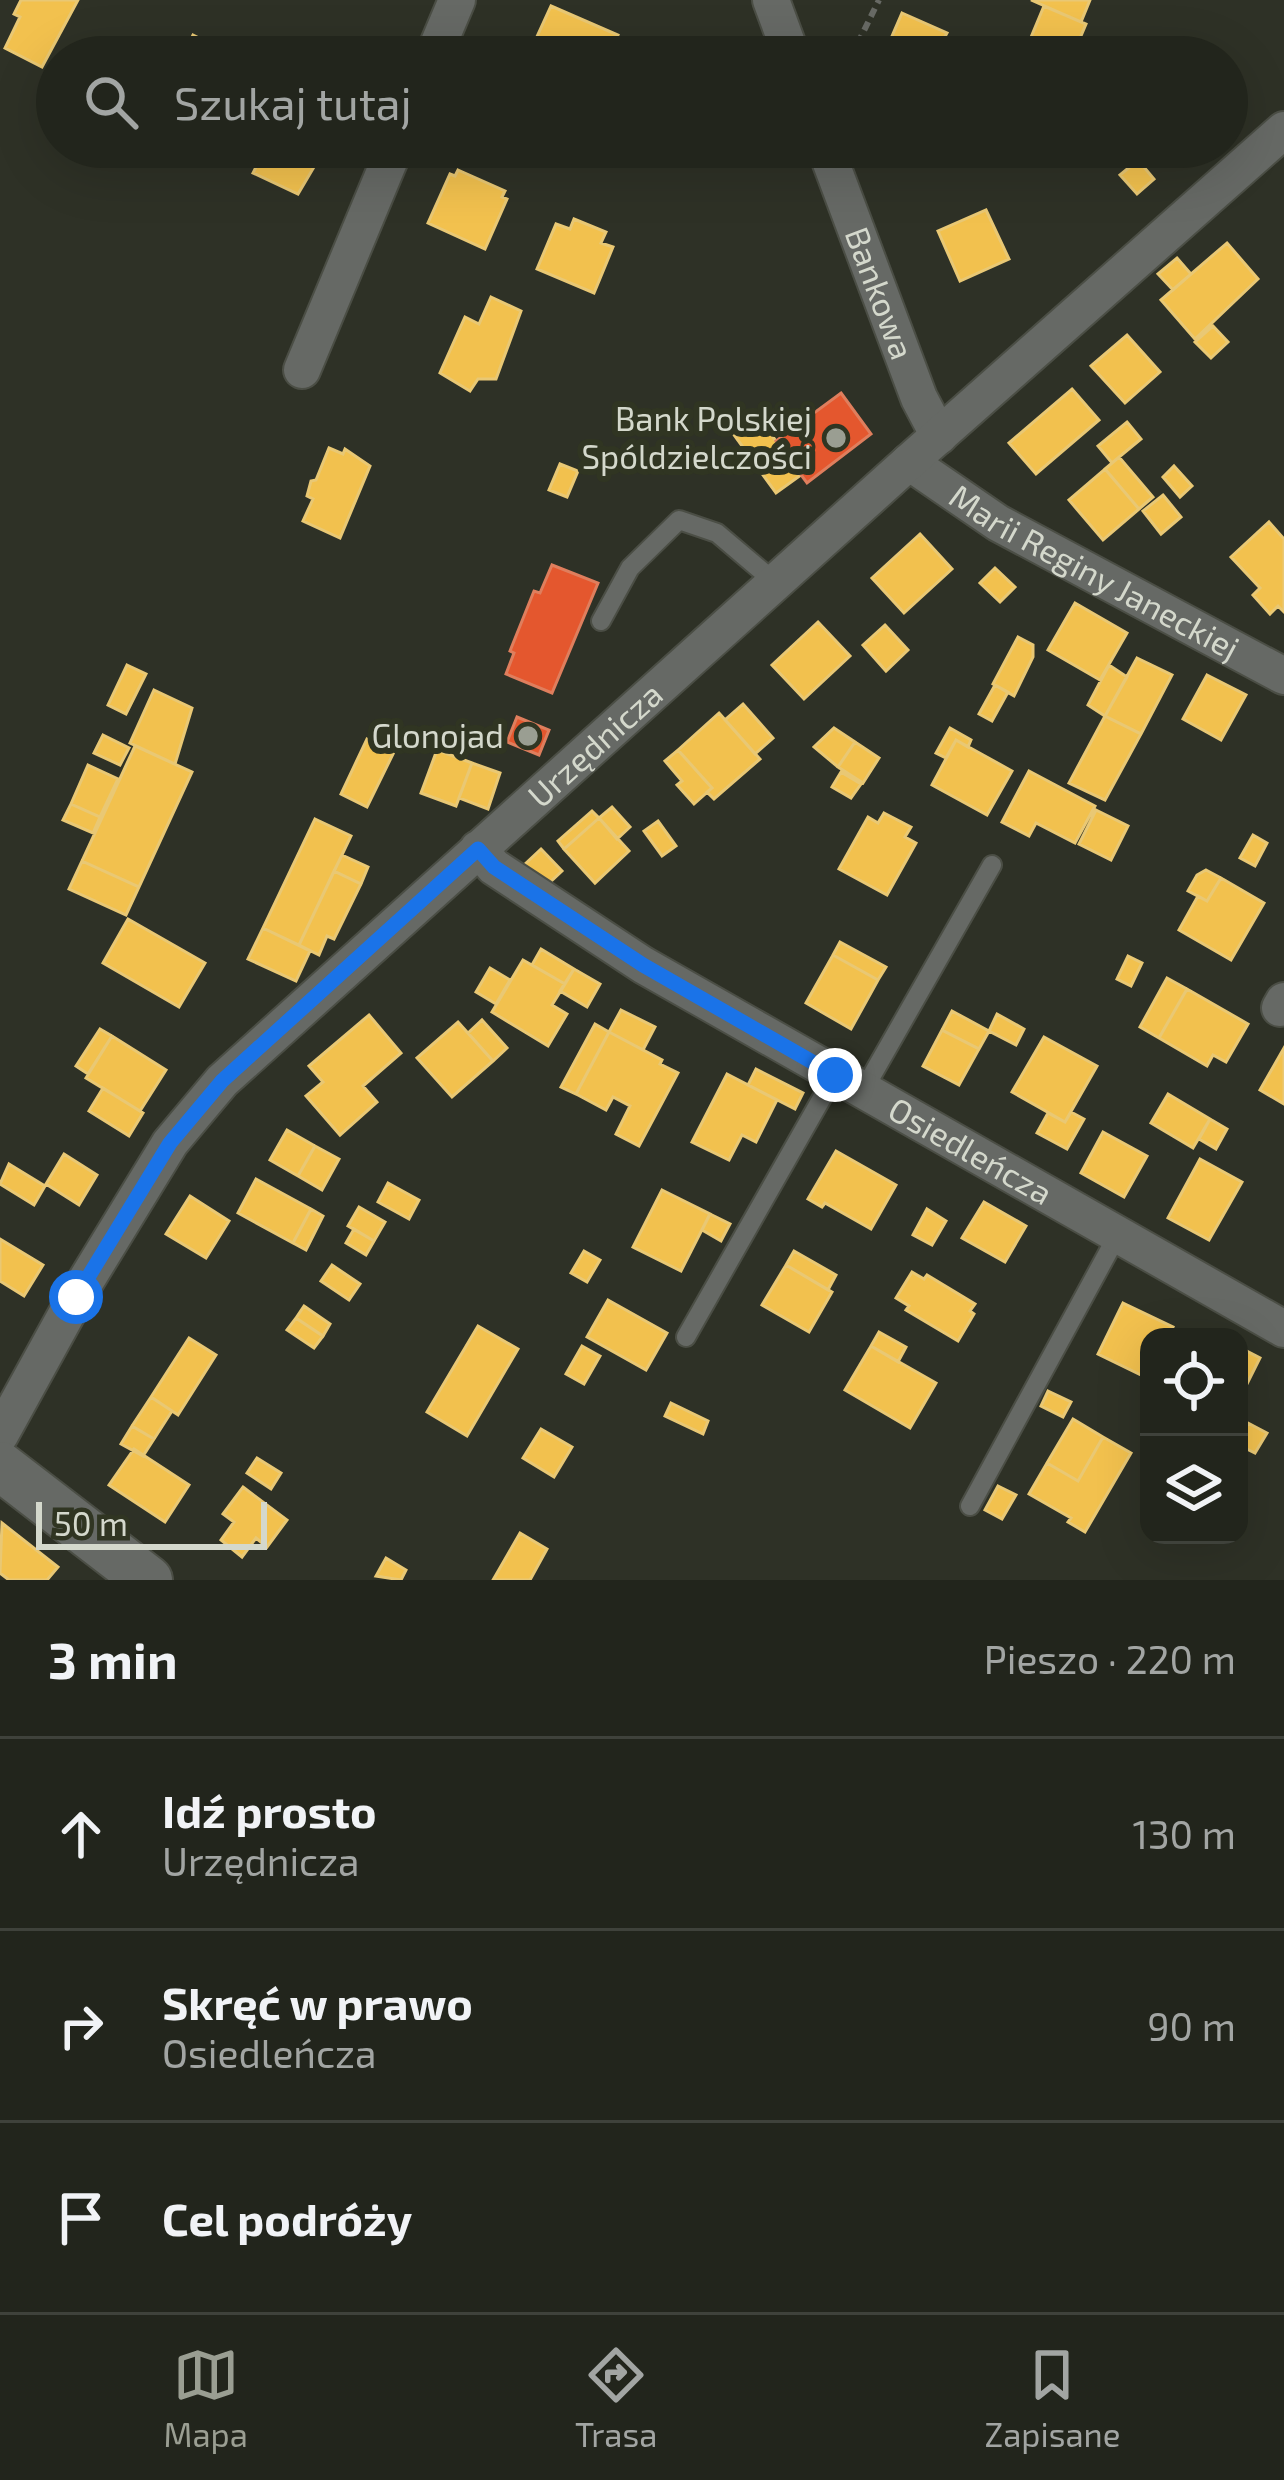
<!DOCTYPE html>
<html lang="pl">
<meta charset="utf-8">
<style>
:root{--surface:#22251c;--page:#2a2d25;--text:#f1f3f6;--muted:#a2a5a3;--line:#3f423b;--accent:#9a9e92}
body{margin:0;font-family:"Exo 2",sans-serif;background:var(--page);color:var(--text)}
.controls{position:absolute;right:36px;bottom:36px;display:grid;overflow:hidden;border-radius:24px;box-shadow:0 12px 48px #0002}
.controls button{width:108px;height:108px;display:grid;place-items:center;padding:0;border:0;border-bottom:3px solid var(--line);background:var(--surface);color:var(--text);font:60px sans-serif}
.scale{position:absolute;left:36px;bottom:30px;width:231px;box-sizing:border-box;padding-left:12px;border:6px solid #d4d8cc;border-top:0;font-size:33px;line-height:42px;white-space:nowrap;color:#d4d8cc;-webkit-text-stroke:9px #303522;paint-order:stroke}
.stop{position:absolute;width:36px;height:36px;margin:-27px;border:9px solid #1a73e8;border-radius:50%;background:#fff}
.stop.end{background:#1a73e8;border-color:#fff;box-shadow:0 3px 12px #0008}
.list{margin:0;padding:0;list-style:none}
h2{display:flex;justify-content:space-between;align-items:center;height:156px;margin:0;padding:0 48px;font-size:51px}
h2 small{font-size:39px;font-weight:400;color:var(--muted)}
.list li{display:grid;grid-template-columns:78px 1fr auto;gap:36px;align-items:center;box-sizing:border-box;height:192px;padding:0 48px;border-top:3px solid var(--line)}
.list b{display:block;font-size:45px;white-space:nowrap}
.list p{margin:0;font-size:39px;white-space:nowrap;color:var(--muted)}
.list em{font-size:39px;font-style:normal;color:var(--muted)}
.icon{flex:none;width:66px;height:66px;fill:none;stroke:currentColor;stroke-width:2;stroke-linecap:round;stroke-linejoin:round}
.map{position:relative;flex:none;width:1284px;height:1580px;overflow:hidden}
.search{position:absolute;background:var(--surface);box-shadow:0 12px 48px #0002;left:36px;right:36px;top:36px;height:132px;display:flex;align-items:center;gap:30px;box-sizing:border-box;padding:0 42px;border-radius:66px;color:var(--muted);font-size:45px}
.sheet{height:732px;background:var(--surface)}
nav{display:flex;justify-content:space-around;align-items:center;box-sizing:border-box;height:168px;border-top:3px solid var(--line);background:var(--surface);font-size:33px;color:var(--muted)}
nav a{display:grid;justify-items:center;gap:6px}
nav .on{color:var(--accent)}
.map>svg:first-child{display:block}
</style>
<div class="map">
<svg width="1284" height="1580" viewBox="0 0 1284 1580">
<rect width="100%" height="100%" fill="#2e3126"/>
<path fill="#f2c14e" stroke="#e9c874" stroke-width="3" d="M 21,0 L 78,0 L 42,67 L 5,48 L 20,17 L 14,14 Z
M 1031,0 L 1090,0 L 1081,22 Z
M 551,6 L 618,35 L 609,57 L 570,57 L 572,53 L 564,50 L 563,53 L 535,41 Z
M 1044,6 L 1086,24 L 1072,57 L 1029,42 Z
M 902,13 L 947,33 L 934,57 L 883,57 Z
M 193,35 L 213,45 L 207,57 L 184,53 Z
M 1022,39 L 1055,53 L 1054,57 L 1015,57 Z
M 260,147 L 316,147 L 318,153 L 314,167 L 298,194 L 253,173 L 260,159 L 255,156 Z
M 1138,160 L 1154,179 L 1137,194 L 1120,175 Z
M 458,170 L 505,191 L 502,197 L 507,199 L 485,249 L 428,223 L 450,174 L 455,176 Z
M 986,210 L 1009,259 L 960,281 L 938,231 Z
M 574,219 L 606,232 L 601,243 L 613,247 L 594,293 L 537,269 L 556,224 L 570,229 Z
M 1227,243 L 1258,279 L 1195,339 L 1161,300 Z
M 1177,258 L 1191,274 L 1173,290 L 1158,274 Z
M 491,297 L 521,311 L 496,379 L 478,379 L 470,391 L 440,373 L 465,317 L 479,324 Z
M 1213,326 L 1228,342 L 1211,358 L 1195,342 Z
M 1127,335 L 1160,372 L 1125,403 L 1091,366 Z
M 1072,389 L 1099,420 L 1036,474 L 1009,443 Z
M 756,414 L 801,475 L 776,493 L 732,432 Z
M 1127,422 L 1141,439 L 1112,463 L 1098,446 Z
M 329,448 L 343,454 L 345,449 L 370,466 L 340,538 L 303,521 L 313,499 L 307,496 L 311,481 L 316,480 Z
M 1119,457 L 1153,497 L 1139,509 L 1105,469 Z
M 560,464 L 578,471 L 567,497 L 549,490 Z
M 1174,466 L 1192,486 L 1180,497 L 1163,477 Z
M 1105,469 L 1139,509 L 1103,540 L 1069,500 Z
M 1163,495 L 1181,517 L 1161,534 L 1143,511 Z
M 1269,522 L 1284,539 L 1284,612 L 1278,606 L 1270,614 L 1253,595 L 1260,588 L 1231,557 Z
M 920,534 L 952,569 L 904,613 L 872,578 Z
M 995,568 L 1015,587 L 1000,602 L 980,583 Z
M 1075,603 L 1127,633 L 1100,680 L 1048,650 Z
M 818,622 L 850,656 L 804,699 L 772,665 Z
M 885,625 L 908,650 L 886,671 L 863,645 Z
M 1018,637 L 1033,645 L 1033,657 L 1014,696 L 993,684 Z
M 1137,658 L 1172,675 L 1141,734 L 1105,716 Z
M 127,665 L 146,674 L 126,714 L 108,705 Z
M 1109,665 L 1127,677 L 1105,716 L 1088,705 Z
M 1207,675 L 1246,695 L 1221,740 L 1183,719 Z
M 995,685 L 1008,692 L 992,721 L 979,714 Z
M 154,690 L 192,708 L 175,764 L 130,743 Z
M 743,704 L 773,738 L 755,754 L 725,720 Z
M 719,713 L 760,759 L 714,799 L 707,792 L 712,788 L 678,750 Z
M 1105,716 L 1141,734 L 1105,800 L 1069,783 Z
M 834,728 L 855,742 L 838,767 L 814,747 Z
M 950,728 L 971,740 L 968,747 L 956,740 L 946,758 L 936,753 Z
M 103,735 L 129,748 L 120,765 L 94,753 Z
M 367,739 L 394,752 L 367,807 L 341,794 Z
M 956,740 L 1012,771 L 987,815 L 932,785 Z
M 855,742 L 879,758 L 863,783 L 838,767 Z
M 135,746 L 192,772 L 139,887 L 82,861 Z
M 437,750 L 472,763 L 456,806 L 421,793 Z
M 678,750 L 712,788 L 694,804 L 677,785 L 682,781 L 665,761 Z
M 472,763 L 500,773 L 488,809 L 459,798 Z
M 88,765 L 118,779 L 100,817 L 71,804 Z
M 1029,771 L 1095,806 L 1075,843 L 1036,823 L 1029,836 L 1002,822 Z
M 841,772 L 861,784 L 851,798 L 832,787 Z
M 71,804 L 100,817 L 93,833 L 63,820 Z
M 612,807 L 630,827 L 617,839 L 599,818 Z
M 1096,810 L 1128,826 L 1111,860 L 1079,844 Z
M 592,811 L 599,818 L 564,849 L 558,841 Z
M 884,813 L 911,827 L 905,837 L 916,843 L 887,895 L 839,869 L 868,817 L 878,823 Z
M 599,818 L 629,851 L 595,883 L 564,849 Z
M 315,819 L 351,836 L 299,945 L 263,928 Z
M 658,821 L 676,846 L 662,856 L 644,831 Z
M 1253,835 L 1267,843 L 1255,866 L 1240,858 Z
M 541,849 L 562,871 L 545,887 L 524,865 Z
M 342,855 L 368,867 L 361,884 L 334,871 Z
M 82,861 L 139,887 L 126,915 L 69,889 Z
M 1206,870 L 1221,878 L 1207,901 L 1188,891 L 1197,875 Z
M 334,871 L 361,884 L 334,939 L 327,936 L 319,955 L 299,945 Z
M 1221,878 L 1264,903 L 1231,960 L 1179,930 L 1198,896 L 1207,901 Z
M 128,919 L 205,963 L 179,1007 L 103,963 Z
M 263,928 L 310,951 L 296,981 L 248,959 Z
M 840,942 L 886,967 L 878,980 L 833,955 Z
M 541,949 L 574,969 L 565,984 L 532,965 Z
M 833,955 L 878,980 L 851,1029 L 806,1003 Z
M 1128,956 L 1142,963 L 1131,986 L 1117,979 Z
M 523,960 L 565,984 L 552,1005 L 567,1014 L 548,1046 L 492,1012 Z
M 490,968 L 510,980 L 496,1004 L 476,992 Z
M 574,969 L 600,984 L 587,1007 L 560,991 Z
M 1167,978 L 1187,989 L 1159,1038 L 1140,1027 Z
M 1187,989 L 1248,1024 L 1226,1062 L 1213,1055 L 1207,1066 L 1159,1038 Z
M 621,1010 L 655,1027 L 643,1050 L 609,1032 Z
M 952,1011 L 989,1031 L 979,1049 L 942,1030 Z
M 997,1014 L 1024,1029 L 1016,1045 L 989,1031 Z
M 369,1015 L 401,1053 L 363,1086 L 377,1102 L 340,1135 L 306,1096 L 323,1082 L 309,1066 Z
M 482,1020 L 507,1048 L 493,1061 L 468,1033 Z
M 458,1022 L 493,1061 L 452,1097 L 417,1058 Z
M 595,1024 L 609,1032 L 576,1094 L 561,1087 Z
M 100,1029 L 112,1036 L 88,1074 L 76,1066 Z
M 942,1030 L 979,1049 L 959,1085 L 923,1066 Z
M 609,1032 L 662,1060 L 660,1064 L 678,1073 L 639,1146 L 616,1134 L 630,1106 L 613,1097 L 606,1110 L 576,1094 Z
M 112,1036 L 166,1070 L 140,1111 L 86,1078 Z
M 1044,1037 L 1097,1066 L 1065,1122 L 1012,1092 Z
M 1284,1048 L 1284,1104 L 1260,1090 Z
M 756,1069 L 803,1093 L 795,1109 L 748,1085 Z
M 727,1074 L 777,1100 L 756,1142 L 742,1135 L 729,1160 L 692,1142 Z
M 103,1088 L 143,1113 L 129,1136 L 89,1111 Z
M 1168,1094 L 1210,1119 L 1193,1148 L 1151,1123 Z
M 1071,1112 L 1084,1119 L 1067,1149 L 1037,1133 L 1048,1113 L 1065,1122 Z
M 1210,1119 L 1227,1129 L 1216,1149 L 1199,1139 Z
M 287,1130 L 315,1146 L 298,1176 L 270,1160 Z
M 1103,1132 L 1147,1156 L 1124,1197 L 1081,1173 Z
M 315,1146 L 339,1159 L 322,1190 L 298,1176 Z
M 836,1151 L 896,1185 L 871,1229 L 825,1203 L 822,1207 L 808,1199 Z
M 64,1154 L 97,1175 L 79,1205 L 46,1184 Z
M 1200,1159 L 1242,1182 L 1209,1240 L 1168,1218 Z
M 9,1164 L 45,1186 L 34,1205 L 0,1184 Z
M 256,1179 L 311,1209 L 293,1243 L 238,1213 Z
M 388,1183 L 419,1200 L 409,1219 L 378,1202 Z
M 662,1190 L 710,1214 L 681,1271 L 633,1247 Z
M 190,1196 L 229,1221 L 206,1258 L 166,1234 Z
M 984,1202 L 1026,1226 L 1005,1262 L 962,1238 Z
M 359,1207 L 385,1222 L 374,1241 L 348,1226 Z
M 311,1209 L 323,1216 L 306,1250 L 293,1243 Z
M 927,1209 L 946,1221 L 932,1245 L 913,1235 Z
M 710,1214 L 730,1224 L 721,1241 L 702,1230 Z
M 354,1229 L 374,1241 L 366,1255 L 346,1243 Z
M 0,1239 L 43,1265 L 24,1296 L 0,1281 Z
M 584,1251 L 600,1260 L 587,1282 L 571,1273 Z
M 794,1251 L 836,1275 L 828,1290 L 786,1265 Z
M 332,1265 L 360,1284 L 349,1300 L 321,1281 Z
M 786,1265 L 832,1292 L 809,1332 L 762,1305 Z
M 912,1272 L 924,1279 L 927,1275 L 975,1304 L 970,1311 L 974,1314 L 958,1341 L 906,1310 L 909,1306 L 896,1298 Z
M 608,1300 L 667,1333 L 646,1370 L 587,1337 Z
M 1123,1303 L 1173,1327 L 1168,1337 L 1149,1337 L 1147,1378 L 1098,1354 Z
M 304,1306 L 330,1324 L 323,1336 L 296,1318 Z
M 296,1318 L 323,1336 L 314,1348 L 287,1330 Z
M 478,1326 L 518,1349 L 467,1436 L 427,1412 Z
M 879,1332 L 906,1347 L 898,1362 L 871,1346 Z
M 189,1338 L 216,1355 L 178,1415 L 151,1397 Z
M 582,1346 L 600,1356 L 584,1384 L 566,1374 Z
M 871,1346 L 936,1383 L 910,1428 L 845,1390 Z
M 1239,1347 L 1260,1358 L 1242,1394 L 1239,1393 Z
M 1048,1391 L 1071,1402 L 1063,1417 L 1041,1406 Z
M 151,1397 L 172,1411 L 154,1439 L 132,1426 Z
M 671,1403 L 708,1421 L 703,1434 L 665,1416 Z
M 1073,1419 L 1103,1437 L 1078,1481 L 1047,1463 Z
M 1248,1423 L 1267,1433 L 1255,1453 L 1239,1445 Z
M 132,1426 L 154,1439 L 143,1456 L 121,1444 Z
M 541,1429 L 572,1447 L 554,1477 L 523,1458 Z
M 1103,1437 L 1131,1453 L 1085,1532 L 1068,1522 L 1071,1518 L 1029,1494 L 1047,1463 L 1078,1481 Z
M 134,1449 L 189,1485 L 165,1522 L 109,1485 Z
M 257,1458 L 281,1473 L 271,1489 L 247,1473 Z
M 998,1486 L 1016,1495 L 1002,1519 L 985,1510 Z
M 243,1487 L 287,1520 L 267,1547 L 256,1538 L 242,1557 L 221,1540 L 234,1522 L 223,1514 Z
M 2,1523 L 58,1567 L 47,1580 L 9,1580 L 0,1573 Z
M 520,1533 L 547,1549 L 530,1580 L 493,1580 Z
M 386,1558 L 406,1570 L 401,1580 L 376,1576 Z"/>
<path fill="#e4572e" stroke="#df7e5d" stroke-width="3" d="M 841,393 L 871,434 L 807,483 L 776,441 Z
M 552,565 L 598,583 L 552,693 L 506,674 L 514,653 L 510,651 L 534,591 L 540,593 Z
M 517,717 L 549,730 L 539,755 L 507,742 Z"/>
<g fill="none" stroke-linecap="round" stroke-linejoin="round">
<g stroke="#4b4e45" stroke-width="22">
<path id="service" d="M 601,621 L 630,568 L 679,520 L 717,533 L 776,583
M 863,1091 L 992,865
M 686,1337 L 835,1075
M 970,1506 L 1117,1236"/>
</g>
<g stroke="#4b4e45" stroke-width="40">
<g id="minor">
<path d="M 771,0 L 792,57"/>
<path d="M 433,57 L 457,0"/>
<path id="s1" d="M 825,147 L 919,398 L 939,436"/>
<path d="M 302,370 L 395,147"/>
<path id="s2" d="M 909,462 L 998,523 L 1284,676"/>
<path id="s3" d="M 478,849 L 494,867 L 643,965 L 1284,1329"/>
<path d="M 1280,1008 L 1284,1001"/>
<path id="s4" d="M 0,1435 L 76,1297 L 170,1143 L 222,1081 L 909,462 L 1284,130"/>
</g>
</g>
<g stroke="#4b4e45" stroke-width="52">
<path id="tertiary" d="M 0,1466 L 148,1580"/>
</g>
<path stroke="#686a65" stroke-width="6" stroke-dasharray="9 6" stroke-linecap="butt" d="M 851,57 L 879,0"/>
<use href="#service" stroke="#666965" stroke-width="18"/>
<use href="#minor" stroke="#666965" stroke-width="36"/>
<use href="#tertiary" stroke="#666965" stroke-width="48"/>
</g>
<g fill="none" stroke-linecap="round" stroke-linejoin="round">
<path stroke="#1a73e8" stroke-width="15" d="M 76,1297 L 170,1143 L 222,1081 L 478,849 L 494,867 L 643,965 L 835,1075"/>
</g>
<g fill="#9a9e92" stroke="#303522" stroke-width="4.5">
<circle cx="836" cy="438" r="12"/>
<circle cx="528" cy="736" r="12"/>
</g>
<g text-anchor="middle" stroke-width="12" stroke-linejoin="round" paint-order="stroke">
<g font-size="33" fill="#d4d8cc" stroke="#303522">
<text dy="12" stroke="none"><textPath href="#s1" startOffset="156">Bankowa</textPath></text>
<text dy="12" stroke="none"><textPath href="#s2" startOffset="216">Marii Reginy Janeckiej</textPath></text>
<text dy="12" stroke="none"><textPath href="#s4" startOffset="921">Urzędnicza</textPath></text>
<text dy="12" stroke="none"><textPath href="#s3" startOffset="579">Osiedleńcza</textPath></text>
</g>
<g font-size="33" fill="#d4d8cc" stroke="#303522" text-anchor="end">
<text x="812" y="431">Bank Polskiej<tspan x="812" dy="38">Spóldzielczości</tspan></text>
<text x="504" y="748">Glonojad</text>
</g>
</g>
</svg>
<div class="controls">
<button><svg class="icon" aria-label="locate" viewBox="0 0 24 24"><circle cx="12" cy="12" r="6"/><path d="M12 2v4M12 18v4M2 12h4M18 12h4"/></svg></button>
<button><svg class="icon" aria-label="layers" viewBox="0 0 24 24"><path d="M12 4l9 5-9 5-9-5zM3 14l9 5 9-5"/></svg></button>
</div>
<div class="scale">50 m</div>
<div class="stop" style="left:76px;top:1297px"></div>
<div class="stop end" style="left:835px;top:1075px"></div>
<div class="search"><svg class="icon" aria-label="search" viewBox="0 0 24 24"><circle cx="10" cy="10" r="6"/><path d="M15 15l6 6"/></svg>Szukaj tutaj</div>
</div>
<section class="sheet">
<h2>3 min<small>Pieszo · 220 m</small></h2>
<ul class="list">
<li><svg class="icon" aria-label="ahead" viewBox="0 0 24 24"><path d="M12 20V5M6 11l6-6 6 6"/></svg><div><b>Idź prosto</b><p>Urzędnicza</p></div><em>130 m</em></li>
<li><svg class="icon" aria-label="right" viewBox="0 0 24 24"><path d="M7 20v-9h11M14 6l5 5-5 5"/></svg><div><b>Skręć w prawo</b><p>Osiedleńcza</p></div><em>90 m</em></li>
<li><svg class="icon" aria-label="arrive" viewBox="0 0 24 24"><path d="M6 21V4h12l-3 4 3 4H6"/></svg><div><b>Cel podróży</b></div></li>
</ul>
</section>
<nav>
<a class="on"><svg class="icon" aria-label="map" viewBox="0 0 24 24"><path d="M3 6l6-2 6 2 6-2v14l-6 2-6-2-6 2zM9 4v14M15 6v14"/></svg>Mapa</a>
<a><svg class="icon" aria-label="directions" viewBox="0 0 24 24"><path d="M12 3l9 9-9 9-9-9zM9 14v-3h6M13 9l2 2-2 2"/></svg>Trasa</a>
<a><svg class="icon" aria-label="saved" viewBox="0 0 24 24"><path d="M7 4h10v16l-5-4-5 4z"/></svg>Zapisane</a>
</nav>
